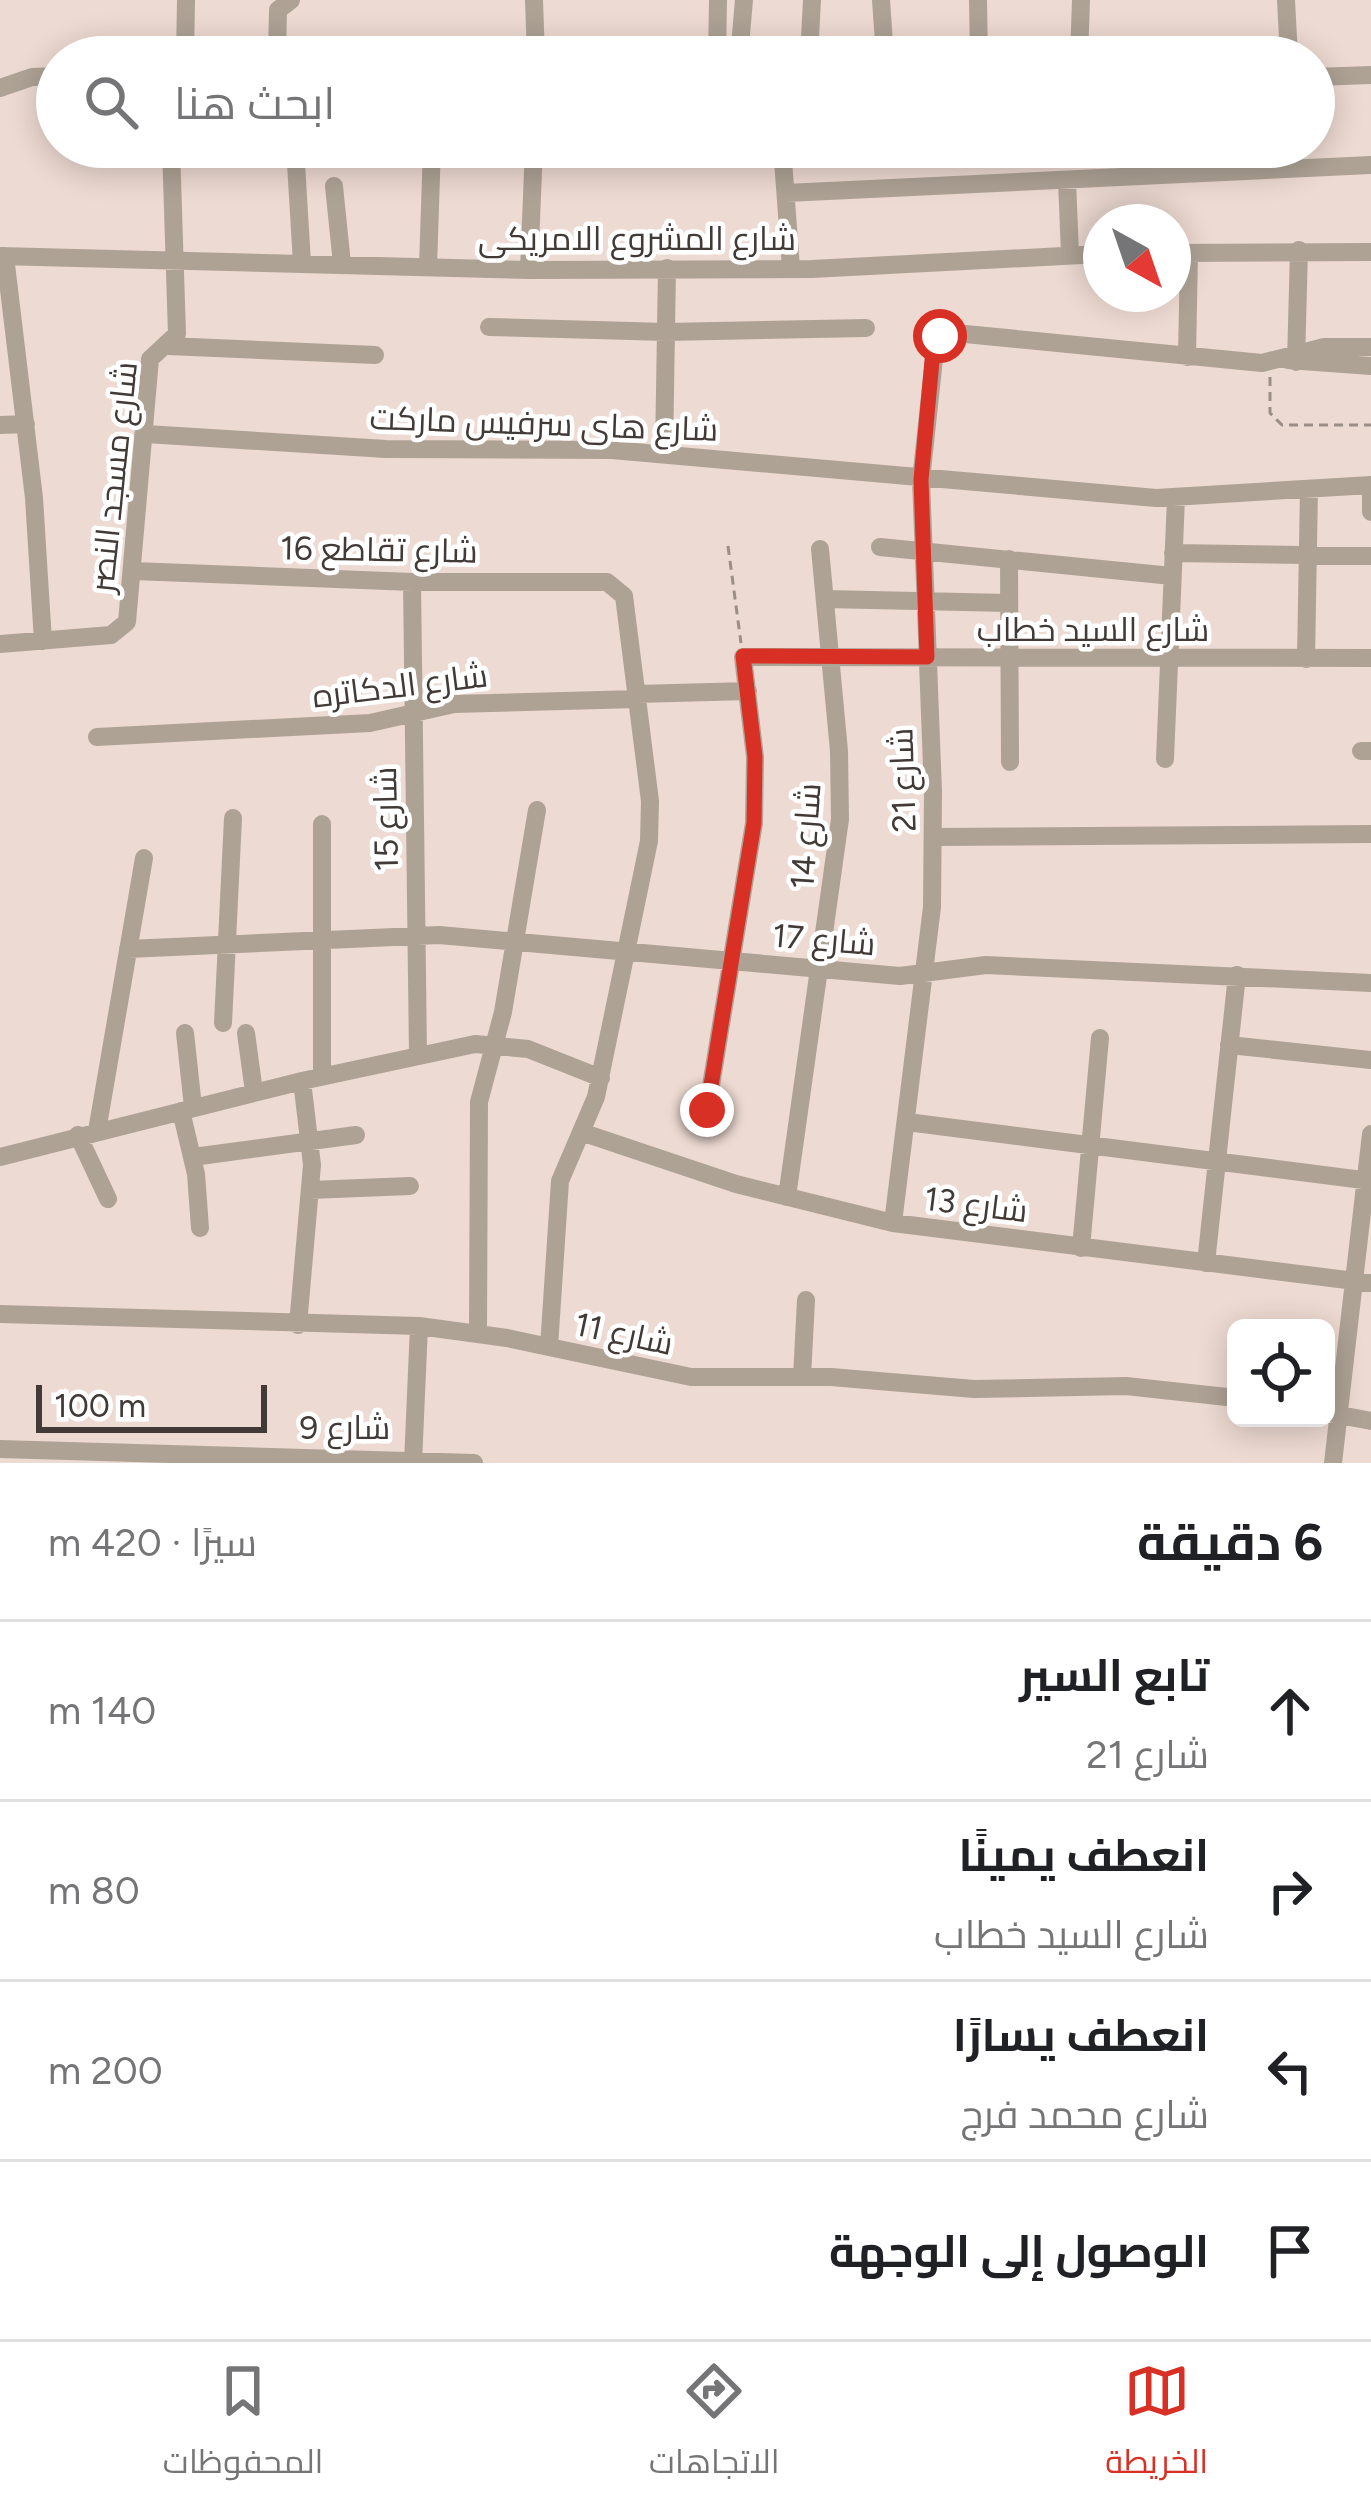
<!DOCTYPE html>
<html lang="ar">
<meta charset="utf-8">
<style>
:root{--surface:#fff;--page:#f2f2f2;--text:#202124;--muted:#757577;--line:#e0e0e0;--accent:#d93025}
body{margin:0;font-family:Figtree,Cairo,sans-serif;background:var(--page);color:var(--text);direction:rtl}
.controls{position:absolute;right:36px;bottom:36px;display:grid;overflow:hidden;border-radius:18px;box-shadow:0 6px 30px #0003}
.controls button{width:108px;height:108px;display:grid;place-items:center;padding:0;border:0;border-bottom:3px solid var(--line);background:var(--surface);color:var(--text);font:60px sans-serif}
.compass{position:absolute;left:1083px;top:204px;width:108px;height:108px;border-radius:50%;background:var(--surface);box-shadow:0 6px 30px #0003;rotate:140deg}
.scale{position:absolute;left:36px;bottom:30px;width:231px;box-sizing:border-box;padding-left:12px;border:6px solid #413a37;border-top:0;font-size:33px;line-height:42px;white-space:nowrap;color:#413a37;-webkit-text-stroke:9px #fff;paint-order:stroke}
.stop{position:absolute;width:36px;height:36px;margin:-27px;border:9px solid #d93025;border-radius:50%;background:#fff}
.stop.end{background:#d93025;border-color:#fff;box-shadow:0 3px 12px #0008}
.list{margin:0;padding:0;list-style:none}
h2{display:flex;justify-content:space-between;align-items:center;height:156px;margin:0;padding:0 48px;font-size:51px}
h2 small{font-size:39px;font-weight:400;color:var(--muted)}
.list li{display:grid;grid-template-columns:78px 1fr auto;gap:36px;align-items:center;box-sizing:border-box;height:180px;padding:0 48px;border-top:3px solid var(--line)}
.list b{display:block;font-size:45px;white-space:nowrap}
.list p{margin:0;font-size:39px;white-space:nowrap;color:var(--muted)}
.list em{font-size:39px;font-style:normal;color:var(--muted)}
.icon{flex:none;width:66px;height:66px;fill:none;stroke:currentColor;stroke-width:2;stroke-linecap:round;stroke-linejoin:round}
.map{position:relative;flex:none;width:1371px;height:1463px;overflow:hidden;direction:ltr}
.search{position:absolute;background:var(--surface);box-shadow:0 6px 30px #0003;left:36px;right:36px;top:36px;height:132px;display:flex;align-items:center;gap:30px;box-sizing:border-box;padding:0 42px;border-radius:66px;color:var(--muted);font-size:45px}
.sheet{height:876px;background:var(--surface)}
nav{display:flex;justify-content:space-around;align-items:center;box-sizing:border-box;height:168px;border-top:3px solid var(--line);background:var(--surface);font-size:33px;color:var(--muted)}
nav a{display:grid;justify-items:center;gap:6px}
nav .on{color:var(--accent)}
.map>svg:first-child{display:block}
</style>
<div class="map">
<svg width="1371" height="1463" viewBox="0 0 1371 1463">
<rect width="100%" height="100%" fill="#eddad2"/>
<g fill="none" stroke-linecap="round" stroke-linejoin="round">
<path stroke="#9b8d88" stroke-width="3" stroke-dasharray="9 6" stroke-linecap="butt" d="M 1270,377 L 1270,413 L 1282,425 L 1371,425
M 728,546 L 741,643"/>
<path stroke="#aea295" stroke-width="18" d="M 534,0 L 536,57
M 881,0 L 885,57
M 978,0 L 979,57
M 1286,0 L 1289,57
M 185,57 L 186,0
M 277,57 L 278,10 L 291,0
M 717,57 L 718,0
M 739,57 L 744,0
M 809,57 L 812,0
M 1079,57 L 1081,0
M 1314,77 L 1371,75
M 0,88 L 32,77 L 57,76
M 295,147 L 302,263
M 782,147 L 791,268
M 1067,181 L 1070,254
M 334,186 L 342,264
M 786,193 L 1371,165
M 1173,253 L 1371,252
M 0,256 L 529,270 L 812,269 L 1101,254
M 5,256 L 34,498 L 43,641
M 428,267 L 432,147
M 529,270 L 534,147
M 489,327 L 666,332 L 866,328
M 168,346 L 375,355
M 1187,357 L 1189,253
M 1288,360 L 1371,366
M 1296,362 L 1299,250
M 0,425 L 26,424
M 146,434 L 386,449 L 612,450 L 1156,498 L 1371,485
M 664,453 L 667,268
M 1371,485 L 1371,512
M 880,547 L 1172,576
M 1173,553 L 1371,556
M 1009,559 L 1010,762
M 134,571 L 412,582 L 607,582 L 624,596 L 650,801 L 649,841 L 596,1097 L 560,1181 L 549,1347
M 412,582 L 418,1055
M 825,599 L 1009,603
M 0,644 L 111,635 L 127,622 L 150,359 L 177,334 L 171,147
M 1306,659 L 1309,489
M 637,694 L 748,691
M 97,737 L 370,723 L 454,704 L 637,699
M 1361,751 L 1371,751
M 1165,759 L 1176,498
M 322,824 L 322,1076
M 933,837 L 1371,834
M 128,949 L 439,935 L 900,976 L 986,965 L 1371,983
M 223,1023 L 233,818
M 185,1033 L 193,1107
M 246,1033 L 254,1092
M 1229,1045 L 1371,1060
M 707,1110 L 754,823 L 755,757 L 743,657 L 1371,658
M 181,1111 L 196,1174 L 200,1228
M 907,1122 L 1371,1181
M 97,1131 L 144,858
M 584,1133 L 736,1184 L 893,1223 L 1371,1283
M 78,1135 L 108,1199
M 0,1157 L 302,1081 L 475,1044 L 528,1049 L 601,1078
M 193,1157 L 356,1135
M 310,1190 L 410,1186
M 787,1197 L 840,819 L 839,751 L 820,549
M 893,1223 L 932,907 L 933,792 L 921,480 L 936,340 L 955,333 L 1262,363 L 1324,347 L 1371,347
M 1081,1248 L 1100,1038
M 1206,1263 L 1237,975
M 0,1314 L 419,1326 L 507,1338 L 691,1377 L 831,1377 L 974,1389 L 1126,1386 L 1236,1398
M 298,1325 L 312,1165 L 302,1081
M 478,1333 L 479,1102 L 503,1012 L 537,810
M 802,1377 L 806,1300
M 1329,1413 L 1371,1421
M 0,1449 L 474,1463
M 413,1463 L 419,1326
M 1333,1463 L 1371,1134"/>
</g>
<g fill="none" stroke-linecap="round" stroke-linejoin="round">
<path stroke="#d93025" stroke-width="15" d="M 707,1110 L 754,823 L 755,757 L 743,656 L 927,657 L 921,480 L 933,350 L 940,336"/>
</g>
<g text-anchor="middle" stroke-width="9" stroke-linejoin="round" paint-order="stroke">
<g font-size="33" fill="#413a37" stroke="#fff">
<text x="637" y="250">شارع المشروع الامريكى</text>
<text transform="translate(544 423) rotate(2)" y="12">شارع هاى سرفيس ماركت</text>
<text transform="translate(113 477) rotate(-84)" y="12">شارع مسجد النصر</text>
<text transform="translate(379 549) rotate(1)" y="12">شارع تقاطع 16</text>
<text x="1093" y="641">شارع السيد خطاب</text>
<text transform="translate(400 685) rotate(-7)" y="12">شارع الدكاتره</text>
<text transform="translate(902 780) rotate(-92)" y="12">شارع 21</text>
<text transform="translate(385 819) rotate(-91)" y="12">شارع 15</text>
<text transform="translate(805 836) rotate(-86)" y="12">شارع 14</text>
<text transform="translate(824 939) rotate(5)" y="12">شارع 17</text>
<text transform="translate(976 1204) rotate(7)" y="12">شارع 13</text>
<text transform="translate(624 1333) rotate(12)" y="12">شارع 11</text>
<text x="345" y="1439">شارع 9</text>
</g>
</g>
</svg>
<div class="controls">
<button><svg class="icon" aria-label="locate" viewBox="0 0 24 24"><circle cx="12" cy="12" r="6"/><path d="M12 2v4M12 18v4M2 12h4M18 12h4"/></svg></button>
</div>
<svg class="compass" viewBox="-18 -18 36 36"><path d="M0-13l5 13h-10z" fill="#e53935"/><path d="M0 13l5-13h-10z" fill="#757577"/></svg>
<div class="scale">100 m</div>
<div class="stop" style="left:940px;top:336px"></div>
<div class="stop end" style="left:707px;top:1110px"></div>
<div class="search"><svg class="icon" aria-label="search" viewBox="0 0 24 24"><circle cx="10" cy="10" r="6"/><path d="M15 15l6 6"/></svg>ابحث هنا</div>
</div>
<section class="sheet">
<h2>6 دقيقة<small>سيرًا · 420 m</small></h2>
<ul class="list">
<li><svg class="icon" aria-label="ahead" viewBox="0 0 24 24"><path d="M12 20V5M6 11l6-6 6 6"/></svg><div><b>تابع السير</b><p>شارع 21</p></div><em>140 m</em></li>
<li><svg class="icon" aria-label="right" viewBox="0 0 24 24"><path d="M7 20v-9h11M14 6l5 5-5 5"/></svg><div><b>انعطف يمينًا</b><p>شارع السيد خطاب</p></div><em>80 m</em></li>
<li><svg class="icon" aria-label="left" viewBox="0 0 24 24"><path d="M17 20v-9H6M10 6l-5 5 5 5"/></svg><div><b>انعطف يسارًا</b><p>شارع محمد فرج</p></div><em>200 m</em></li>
<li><svg class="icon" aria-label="arrive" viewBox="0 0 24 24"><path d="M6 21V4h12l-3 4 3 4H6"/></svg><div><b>الوصول إلى الوجهة</b></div></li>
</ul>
</section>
<nav>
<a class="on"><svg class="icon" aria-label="map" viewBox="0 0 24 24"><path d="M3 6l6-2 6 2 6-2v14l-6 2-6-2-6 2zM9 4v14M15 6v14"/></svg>الخريطة</a>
<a><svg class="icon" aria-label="directions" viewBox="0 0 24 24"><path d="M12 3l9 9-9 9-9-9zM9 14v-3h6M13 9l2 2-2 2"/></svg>الاتجاهات</a>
<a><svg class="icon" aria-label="saved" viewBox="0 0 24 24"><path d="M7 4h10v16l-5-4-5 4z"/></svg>المحفوظات</a>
</nav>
